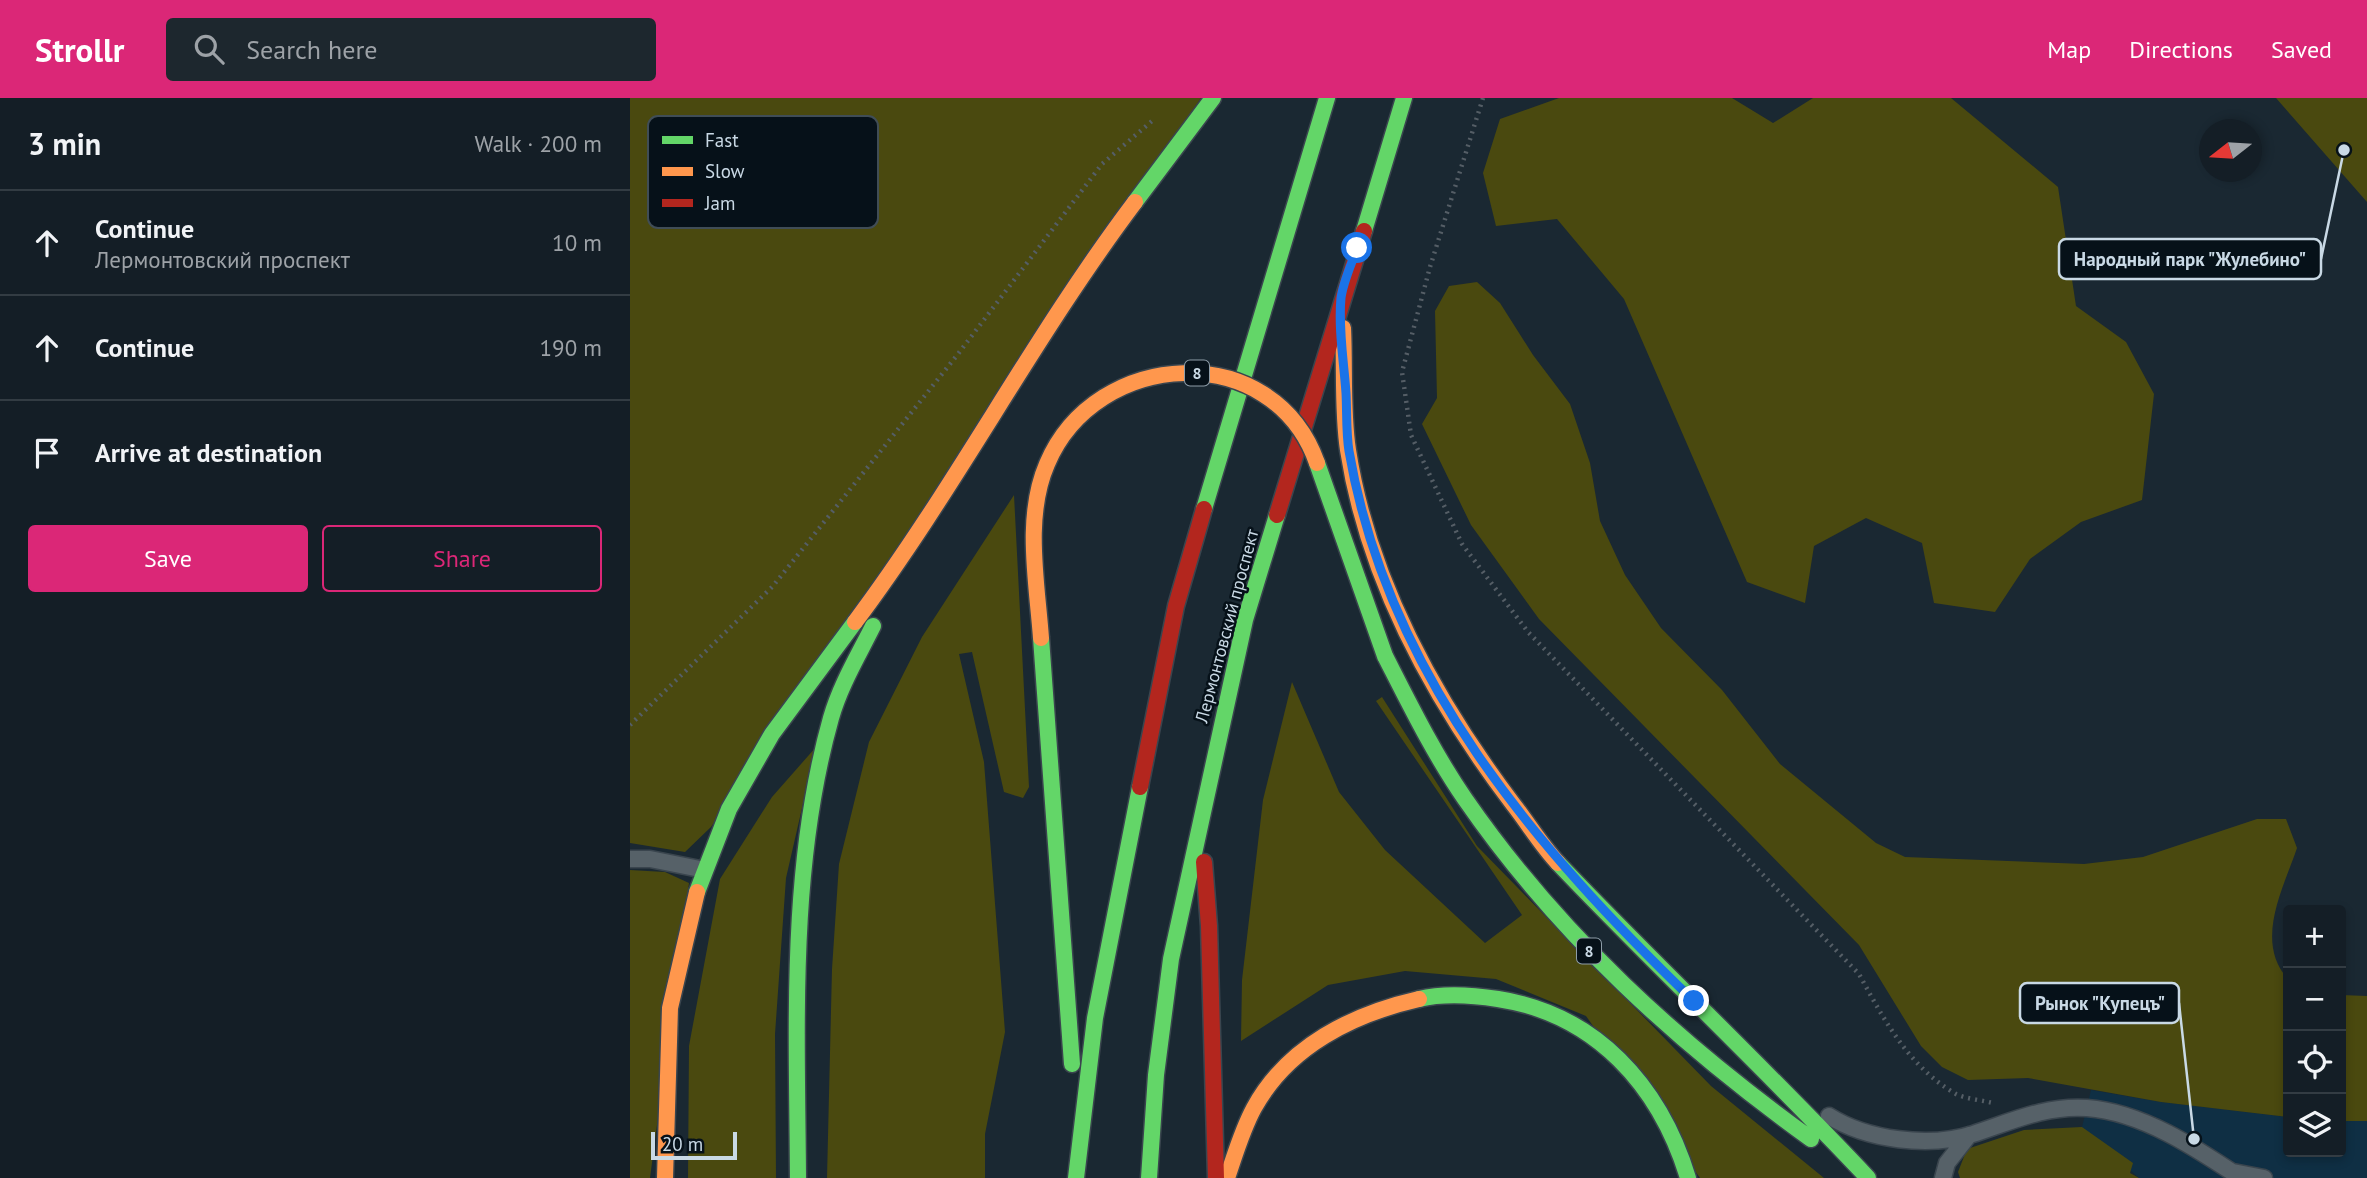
<!DOCTYPE html>
<meta charset="utf-8">
<style>
:root{--surface:#141e26;--page:#1d272e;--text:#f1f3f6;--muted:#9da2a7;--line:#333c43;--accent:#db2777}
body{margin:0;font-family:"PT Sans",sans-serif;background:var(--page);color:var(--text)}
.controls{position:absolute;right:21px;bottom:21px;display:grid;overflow:hidden;border-radius:7px;box-shadow:0 4px 10px #0003}
.controls button{width:63px;height:63px;display:grid;place-items:center;padding:0;border:0;border-bottom:2px solid var(--line);background:var(--surface);color:var(--text);font:35px sans-serif}
.compass{position:absolute;left:1569px;top:21px;width:63px;height:63px;border-radius:50%;background:var(--surface);box-shadow:0 4px 10px #0003;rotate:253deg}
.scale{position:absolute;left:21px;bottom:18px;width:86px;box-sizing:border-box;padding-left:7px;border:4px solid #c9d9e5;border-top:0;font-size:19px;line-height:24px;white-space:nowrap;color:#c9d9e5;-webkit-text-stroke:5px #061119;paint-order:stroke}
.stop{position:absolute;width:21px;height:21px;margin:-16px;border:5px solid #1a73e8;border-radius:50%;background:#fff}
.stop.end{background:#1a73e8;border-color:#fff;box-shadow:0 2px 7px #0008}
.list{margin:0;padding:0;list-style:none}
h2{display:flex;justify-content:space-between;align-items:center;height:91px;margin:0;padding:0 28px;font-size:30px}
h2 small{font-size:23px;font-weight:400;color:var(--muted)}
.list li{display:grid;grid-template-columns:46px 1fr auto;gap:21px;align-items:center;box-sizing:border-box;height:105px;padding:0 28px;border-top:2px solid var(--line)}
.list b{display:block;font-size:26px;white-space:nowrap}
.list p{margin:0;font-size:23px;white-space:nowrap;color:var(--muted)}
.list em{font-size:23px;font-style:normal;color:var(--muted)}
.actions{display:flex;gap:14px;padding:21px 28px}
.actions a{flex:1;padding:16px 0;border:2px solid var(--accent);border-radius:7px;text-align:center;font-size:24px;color:var(--accent)}
.actions .main{background:var(--accent);color:#fff}
.icon{flex:none;width:38px;height:38px;fill:none;stroke:currentColor;stroke-width:2;stroke-linecap:round;stroke-linejoin:round}
.map{position:relative;flex:none;width:1737px;height:1080px;overflow:hidden}
header{display:flex;align-items:center;gap:42px;box-sizing:border-box;height:98px;padding:0 35px;background:var(--accent);color:#fff}
header strong{font-size:33px}
nav{display:flex;gap:38px;margin-inline-start:auto;font-size:24px}
.search{width:490px;height:63px;background:var(--page);display:flex;align-items:center;gap:18px;box-sizing:border-box;padding:0 24px;border-radius:7px;color:var(--muted);font-size:26px}
main{display:flex}
aside{flex:1;background:var(--surface)}
.map>svg:first-child{display:block}
</style>
<header>
<strong>Strollr</strong>
<div class="search"><svg class="icon" aria-label="search" viewBox="0 0 24 24"><circle cx="10" cy="10" r="6"/><path d="M15 15l6 6"/></svg>Search here</div>
<nav><a>Map</a><a>Directions</a><a>Saved</a></nav>
</header>
<main>
<aside>
<h2>3 min<small>Walk · 200 m</small></h2>
<ul class="list">
<li><svg class="icon" aria-label="ahead" viewBox="0 0 24 24"><path d="M12 20V5M6 11l6-6 6 6"/></svg><div><b>Continue</b><p>Лермонтовский проспект</p></div><em>10 m</em></li>
<li><svg class="icon" aria-label="ahead" viewBox="0 0 24 24"><path d="M12 20V5M6 11l6-6 6 6"/></svg><div><b>Continue</b></div><em>190 m</em></li>
<li><svg class="icon" aria-label="arrive" viewBox="0 0 24 24"><path d="M6 21V4h12l-3 4 3 4H6"/></svg><div><b>Arrive at destination</b></div></li>
</ul>
<div class="actions"><a class="main">Save</a><a>Share</a></div>
</aside>
<div class="map">
<svg width="1737" height="1080" viewBox="0 0 1737 1080">
<rect width="100%" height="100%" fill="#1a2832"/>
<path fill="#0f2f44" d="M 1461,992 L 1531,1004 L 1658,1019 L 1658,1054 L 1711,1054 L 1711,1023 L 1737,1023 L 1737,1080 L 1509,1080 L 1452,1029 Z"/>
<path fill="#4a490f" d="M 0,0 L 571,0 L 81,729 L 55,754 L 0,745 Z
M 929,0 L 1102,0 L 1143,25 L 1183,0 L 1321,0 L 1428,89 L 1446,208 L 1496,244 L 1524,296 L 1512,402 L 1451,424 L 1400,461 L 1365,514 L 1304,505 L 1292,445 L 1236,420 L 1184,448 L 1175,505 L 1117,484 L 994,201 L 927,121 L 866,128 L 853,75 L 870,21 Z
M 1646,0 L 1737,0 L 1737,104 Z
M 847,184 L 870,205 L 903,257 L 940,306 L 960,365 L 970,423 L 995,477 L 1031,530 L 1092,592 L 1150,666 L 1246,745 L 1275,759 L 1454,766 L 1513,759 L 1627,721 L 1656,721 L 1667,750 C 1653,791 1624,844 1658,881 L 1658,1019 L 1531,1004 L 1398,980 L 1338,982 L 1312,969 L 1291,948 L 1229,847 L 909,521 L 841,427 L 792,326 L 807,300 L 805,213 L 819,188 Z
M 384,397 L 399,689 L 393,700 L 374,694 L 342,554 L 329,556 L 354,664 L 375,934 L 355,1036 L 355,1080 L 197,1080 L 202,871 L 209,766 L 239,644 L 292,539 Z
M 662,584 L 709,694 L 755,752 L 855,845 L 892,817 L 746,603 L 752,599 L 847,748 L 1081,988 L 1194,1080 L 1070,1080 L 956,918 L 866,881 L 775,873 L 698,887 L 611,943 L 612,882 L 633,702 Z
M 186,649 L 156,780 L 145,936 L 146,1080 L 58,1080 L 59,948 L 90,781 L 142,699 Z
M 0,772 L 35,774 L 59,785 L 20,1080 L 0,1080 Z
M 1711,897 L 1737,898 L 1737,1023 L 1711,1023 Z
M 1452,1029 L 1503,1065 L 1500,1075 L 1509,1080 L 1330,1080 L 1328,1074 L 1337,1051 L 1394,1032 Z"/>
<g fill="none" stroke-linecap="round" stroke-linejoin="round">
<g stroke="#3a454e" stroke-width="19">
<path id="lane" d="M 0,761 L 20,761 L 75,772
M 1199,1018 C 1237,1042 1299,1050 1343,1036 C 1380,1024 1416,1007 1457,1010 C 1512,1014 1566,1050 1611,1080
M 1603,1074 L 1634,1080
M 1313,1080 L 1317,1065 L 1339,1037"/>
</g>
<g stroke="#3a454e" stroke-width="19">
<path id="fast" d="M 505,104 L 583,0
M 734,133 L 774,0
M 574,411 L 697,0
M 411,540 L 442,966
M 755,558 C 780,607 804,656 835,701 C 929,837 1048,945 1181,1041
M 928,765 C 1030,872 1137,972 1238,1080
M 67,794 L 99,711 L 142,636 L 225,524
M 789,901 C 814,895 842,897 868,901 C 966,916 1030,988 1058,1080
M 168,1080 C 167,927 159,769 201,620 C 210,588 228,558 243,528
M 446,1080 L 465,920 L 510,689
M 519,1080 L 526,977 L 541,861 L 615,522 L 647,417"/>
</g>
<g stroke="#3a454e" stroke-width="19">
<path id="slow" d="M 713,230 C 715,270 712,313 718,352 C 738,481 805,603 883,706 C 898,725 911,747 928,765
M 225,524 C 326,389 404,238 505,104
M 35,1080 L 40,910 L 67,794
M 597,1080 C 605,1057 612,1032 624,1010 C 658,948 723,916 789,901"/>
</g>
<g stroke="#3a454e" stroke-width="19">
<path id="jam" d="M 647,417 L 734,133
M 510,689 L 546,508 L 574,411
M 574,764 L 579,828 L 586,1080"/>
</g>
<path stroke="#555e66" stroke-width="4.5" stroke-dasharray="2 5" stroke-linecap="butt" d="M 853,0 L 800,169 L 772,274 L 781,337 L 832,446 L 898,534 L 1229,876 C 1254,922 1279,969 1326,996 C 1336,1001 1351,1002 1363,1005
M 0,627 L 143,488 L 328,256 L 472,66 L 522,23"/>
<use href="#lane" stroke="#566168" stroke-width="16"/>
<use href="#fast" stroke="#63d668" stroke-width="16"/>
<use href="#slow" stroke="#ff974d" stroke-width="16"/>
<use href="#jam" stroke="#b3261e" stroke-width="16"/>
<g stroke="#3a454e" stroke-width="19" stroke-linecap="butt">
<path id="fast-bridge" d="M 687,365 L 755,558"/>
</g>
<g stroke="#3a454e" stroke-width="19" stroke-linecap="butt">
<path id="slow-bridge" d="M 411,540 C 407,484 394,419 417,366 C 466,250 643,240 687,365"/>
</g>
<use href="#fast-bridge" stroke="#63d668" stroke-width="16"/>
<use href="#slow-bridge" stroke="#ff974d" stroke-width="16"/>
</g>
<g fill="none" stroke-linecap="round" stroke-linejoin="round">
<path stroke="#1a73e8" stroke-width="9" d="M 727,150 C 722,165 713,184 711,200 C 708,230 714,265 716,295 C 717,314 716,335 719,353 C 757,577 906,751 1064,903"/>
</g>
<g text-anchor="middle" stroke-width="5" stroke-linejoin="round" paint-order="stroke">
<g fill="#061119" stroke="#8e9da8" stroke-width="2">
<rect x="555" y="262.5" width="24" height="25" rx="5"/>
<rect x="947" y="840.5" width="24" height="25" rx="5"/>
</g>
<g font-size="16" font-weight="bold" fill="#c9d9e5">
<text x="567" y="281">8</text>
<text x="959" y="859">8</text>
</g>
<g font-size="18" fill="#c9d9e5" stroke="#061119">
<text transform="translate(597 528) rotate(-75)" y="6">Лермонтовский проспект</text>
</g>
</g>
<rect x="18" y="18" width="230" height="112" rx="10" fill="#061119" stroke="#404d56" stroke-width="2"/>
<rect x="32" y="38" width="31" height="8" fill="#63d668"/>
<rect x="32" y="69" width="31" height="9" fill="#ff974d"/>
<rect x="32" y="101" width="31" height="8" fill="#b3261e"/>
<g font-size="19" fill="#c9d9e5">
<text x="75" y="49">Fast</text>
<text x="75" y="80">Slow</text>
<text x="75" y="112">Jam</text>
</g>
<path fill="none" stroke="#c9d9e5" stroke-width="2.5" d="M1714 52L1691 161M1564 1041L1549 905"/>
<g fill="#c9d9e5" stroke="#061119" stroke-width="2.5">
<circle cx="1714" cy="52" r="7"/>
<circle cx="1564" cy="1041" r="7"/>
</g>
<g fill="#061119" stroke="#c9d9e5" stroke-width="2.5">
<rect x="1429" y="141" width="262" height="40" rx="7"/>
<rect x="1390" y="885" width="159" height="40" rx="7"/>
</g>
<g font-size="19" text-anchor="middle" font-weight="bold" fill="#c9d9e5">
<text x="1560" y="168">Народный парк "Жулебино"</text>
<text x="1470" y="912">Рынок "Купецъ"</text>
</g>
</svg>
<div class="controls">
<button>+</button>
<button>−</button>
<button><svg class="icon" aria-label="locate" viewBox="0 0 24 24"><circle cx="12" cy="12" r="6"/><path d="M12 2v4M12 18v4M2 12h4M18 12h4"/></svg></button>
<button><svg class="icon" aria-label="layers" viewBox="0 0 24 24"><path d="M12 4l9 5-9 5-9-5zM3 14l9 5 9-5"/></svg></button>
</div>
<svg class="compass" viewBox="-18 -18 36 36"><path d="M0-13l5 13h-10z" fill="#e53935"/><path d="M0 13l5-13h-10z" fill="#9da2a7"/></svg>
<div class="scale">20 m</div>
<div class="stop" style="left:727px;top:150px"></div>
<div class="stop end" style="left:1064px;top:903px"></div>
</div>
</main>
